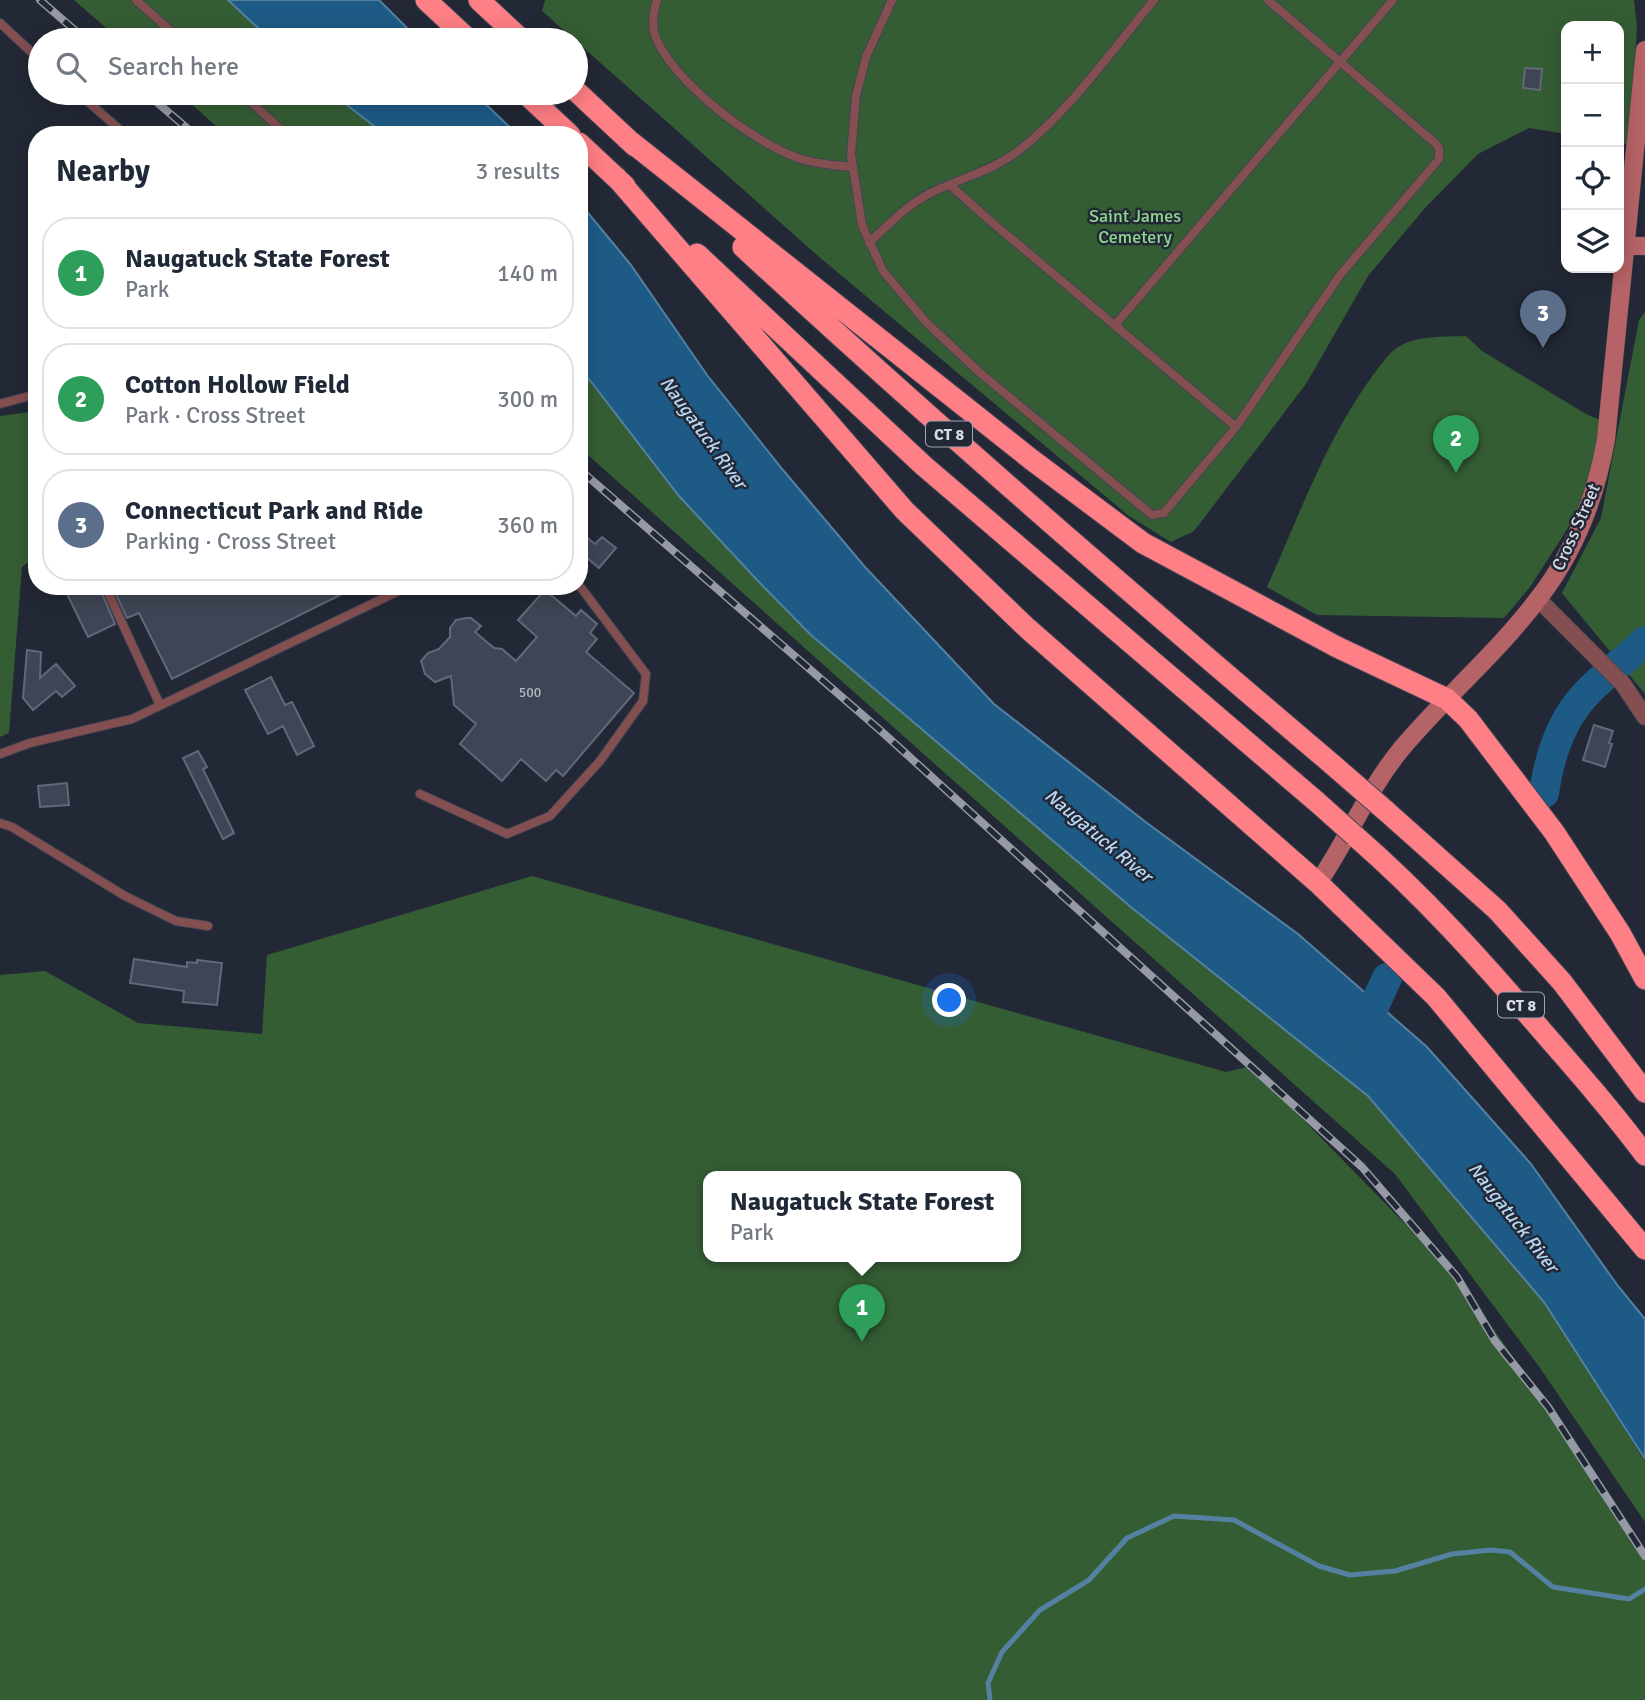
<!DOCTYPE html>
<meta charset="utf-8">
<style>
:root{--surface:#fff;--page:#f6f6f7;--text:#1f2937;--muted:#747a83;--line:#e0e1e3;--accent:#6b6a38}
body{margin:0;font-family:Signika,sans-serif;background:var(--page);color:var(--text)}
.controls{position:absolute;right:21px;top:21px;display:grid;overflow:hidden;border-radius:14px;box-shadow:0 4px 18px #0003}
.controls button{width:63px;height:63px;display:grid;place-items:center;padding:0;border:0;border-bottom:2px solid var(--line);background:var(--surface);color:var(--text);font:35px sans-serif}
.you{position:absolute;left:950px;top:1001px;width:24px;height:24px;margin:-18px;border:5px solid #fff;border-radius:50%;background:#1a73e8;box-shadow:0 0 0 10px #1a73e833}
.badge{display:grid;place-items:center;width:46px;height:46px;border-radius:50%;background:var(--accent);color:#fff;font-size:23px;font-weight:700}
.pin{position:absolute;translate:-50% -58px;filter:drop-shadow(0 2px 4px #0008)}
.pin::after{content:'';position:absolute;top:37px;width:24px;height:21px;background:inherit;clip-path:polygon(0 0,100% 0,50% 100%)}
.popup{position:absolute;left:703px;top:1171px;width:318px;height:91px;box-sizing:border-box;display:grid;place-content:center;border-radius:14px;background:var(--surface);filter:drop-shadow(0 2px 5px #0005);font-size:23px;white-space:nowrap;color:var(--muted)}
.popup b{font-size:26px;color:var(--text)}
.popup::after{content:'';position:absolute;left:50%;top:100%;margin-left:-14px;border:14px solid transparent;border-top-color:var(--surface)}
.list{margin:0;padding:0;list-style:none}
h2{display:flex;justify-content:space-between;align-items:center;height:91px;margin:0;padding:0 28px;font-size:30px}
h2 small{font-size:23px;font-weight:400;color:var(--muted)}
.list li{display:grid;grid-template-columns:46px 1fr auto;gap:21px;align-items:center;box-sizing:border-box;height:112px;margin:0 14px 14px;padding:0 14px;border:2px solid var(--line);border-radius:28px}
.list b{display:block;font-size:26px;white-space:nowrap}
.list p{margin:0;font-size:23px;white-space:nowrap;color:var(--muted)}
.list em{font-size:23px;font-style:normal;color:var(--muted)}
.icon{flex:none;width:38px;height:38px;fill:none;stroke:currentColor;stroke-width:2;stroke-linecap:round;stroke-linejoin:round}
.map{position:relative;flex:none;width:1645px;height:1700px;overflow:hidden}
.search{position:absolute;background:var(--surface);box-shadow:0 4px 18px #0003;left:28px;top:28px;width:560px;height:77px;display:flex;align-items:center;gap:18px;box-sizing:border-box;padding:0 24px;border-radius:38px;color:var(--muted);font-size:26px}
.panel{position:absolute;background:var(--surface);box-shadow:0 4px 18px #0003;left:28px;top:126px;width:560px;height:469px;border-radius:28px}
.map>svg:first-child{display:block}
</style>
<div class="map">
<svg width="1645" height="1700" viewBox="0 0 1645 1700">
<rect width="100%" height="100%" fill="#232836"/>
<path fill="#355d34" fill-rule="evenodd" d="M 74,0 L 228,0 L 271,40 L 120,40 Z
M 545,0 L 1634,0 L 1637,27 L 1629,145 L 1619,143 L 1619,26 L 1566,26 L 1566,134 L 1529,128 L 1478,154 L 1425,208 L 1368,276 L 1306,384 L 1194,531 L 1171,542 L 1129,516 L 818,256 L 542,11 Z
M 179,93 L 331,93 L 386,135 L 226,135 Z
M 1645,312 L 1645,694 L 1562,593 L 1601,518 L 1639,320 Z
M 1466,336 L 1482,351 L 1586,414 L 1602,421 L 1582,506 L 1530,587 L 1504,618 L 1317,615 L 1267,587 C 1299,516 1326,439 1373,375 C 1380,366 1388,354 1398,347 C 1418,335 1444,337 1466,336 Z
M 579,366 L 679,496 L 811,635 L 1132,908 L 1368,1096 L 1545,1302 L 1645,1462 L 1645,1522 L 1540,1368 L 1395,1174 L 579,447 Z
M 37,411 L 37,556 L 22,567 L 9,733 L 0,737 L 0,416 Z
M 532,876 L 1226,1072 L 1251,1066 L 1457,1277 L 1548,1407 L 1645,1556 L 1645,1700 L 0,1700 L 0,975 L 45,971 L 138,1023 L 262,1034 L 267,955 ZM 708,1176 L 1016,1176 L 1016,1256 L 708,1256 Z"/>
<path fill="#1d5b86" stroke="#5481a2" stroke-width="2" d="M 228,0 L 379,0 L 419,40 L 271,40 Z
M 331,93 L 474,93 L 518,135 L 386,135 Z
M 579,202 L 631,265 L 707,375 L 783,470 L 865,567 L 994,704 L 1147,823 L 1298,934 L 1427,1047 L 1531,1164 L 1618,1286 L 1645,1319 L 1645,1459 L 1544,1302 L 1368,1096 L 1132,908 L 811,635 L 758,581 L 679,496 L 579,366 Z"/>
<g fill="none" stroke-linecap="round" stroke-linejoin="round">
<path stroke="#5481a2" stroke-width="5" d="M 990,1700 L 988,1683 L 1002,1652 L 1040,1610 L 1089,1580 L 1127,1538 L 1174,1516 L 1234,1520 L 1319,1566 L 1350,1575 L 1395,1571 L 1452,1554 L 1491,1550 L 1510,1552 L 1553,1587 L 1629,1599 L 1645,1589"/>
<path stroke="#1d5b86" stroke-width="30" d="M 1544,793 C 1549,758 1560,722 1585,695 C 1603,675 1626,660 1645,641
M 1359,1039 L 1387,978"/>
</g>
<path fill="#3f4554" stroke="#616878" stroke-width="2" d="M 1525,68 L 1542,69 L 1540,90 L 1523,88 Z
M 579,531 L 595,544 L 602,537 L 616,548 L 599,568 L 579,551 Z
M 82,586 L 99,586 L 115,624 L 88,637 L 67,594 Z
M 112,586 L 358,586 L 172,679 L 139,613 L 127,618 Z
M 545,590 L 576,616 L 581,610 L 597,624 L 590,633 L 597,639 L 586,652 L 634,693 L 563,776 L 556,770 L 546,781 L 521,759 L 502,781 L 460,744 L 476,724 L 454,705 L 451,676 L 435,682 L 425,674 L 421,661 L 428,653 L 439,649 L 450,637 L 450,628 L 456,620 L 467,618 L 471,618 L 481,626 L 475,632 L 494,648 L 502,649 L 516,661 L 537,637 L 518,620 Z
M 27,650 L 41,652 L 40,678 L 56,664 L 75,686 L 62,697 L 56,691 L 33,710 L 23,698 Z
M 271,677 L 285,705 L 292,702 L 314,746 L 297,755 L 283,726 L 268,734 L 245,690 Z
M 1594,725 L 1613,731 L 1609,743 L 1612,744 L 1605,767 L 1583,760 Z
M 198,751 L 207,767 L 203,769 L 234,833 L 223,839 L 183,758 Z
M 67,783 L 69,805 L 40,807 L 38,786 Z
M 134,959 L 187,967 L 187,962 L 197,963 L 197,960 L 222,963 L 217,1005 L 183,1002 L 184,991 L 130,983 Z"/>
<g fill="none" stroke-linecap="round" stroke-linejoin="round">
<g stroke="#404552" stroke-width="10">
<path id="lane" d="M 136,0 L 181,40
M 657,0 C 654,10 652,22 654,32 C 667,78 754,143 798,158 C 815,164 833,165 851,167
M 892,0 L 866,57 L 856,96 L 851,154 L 862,225 L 883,271 L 926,322 L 979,372 L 1152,515 L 1164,513 L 1168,508 L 1236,427 L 1340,275 L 1439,159 L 1439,148 L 1435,143 L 1268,0
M 0,23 L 40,60
M 78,93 L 126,135
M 241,93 L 287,135
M 951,186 L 988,219 L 1236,427
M 869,243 C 887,226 905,207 927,195 C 960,177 991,173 1022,148 C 1071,109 1114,48 1154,0
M 1115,325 L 1393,0
M 0,404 L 37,394
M 105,586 L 160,705
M 0,754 L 30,743 L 132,719 L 409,586
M 420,794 L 507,834 L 550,816 L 600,761 L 643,701 L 646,674 L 579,585
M 0,823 L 12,827 L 125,896 L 176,921 L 208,926"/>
</g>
<g stroke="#404552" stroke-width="18">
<path id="street" d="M 1538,599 L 1623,684 L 1645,717"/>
</g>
<g stroke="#404552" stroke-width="19">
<path id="secondary" d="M 1626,246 L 1645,246
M 1318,883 C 1348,839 1368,789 1402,748 C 1446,696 1498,652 1538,599 C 1574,553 1596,496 1606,439 L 1645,50"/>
</g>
<g stroke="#404552" stroke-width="23">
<path id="highway" d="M 426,0 L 469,40
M 479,0 L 522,40
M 576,91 L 635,146
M 525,93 L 570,135
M 626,138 L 1032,460 L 1143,543 L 1337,647 L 1447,699 L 1468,719 L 1554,832 L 1620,933 L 1645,979
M 579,143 L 625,186
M 616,177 L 905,511 L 1027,628 L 1318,883 L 1436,997 L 1645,1249
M 743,247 C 935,425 1133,595 1333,765
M 697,254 L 924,466 L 1317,802
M 1386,811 L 1497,910 L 1562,982 L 1645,1092
M 1355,836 C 1423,895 1484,963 1543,1032 C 1578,1072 1613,1112 1645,1155"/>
</g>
<use href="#lane" stroke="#834f50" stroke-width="8"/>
<use href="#street" stroke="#834f50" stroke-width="16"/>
<use href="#secondary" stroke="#b56366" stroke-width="18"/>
<use href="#highway" stroke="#fe7f85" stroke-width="21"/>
<g stroke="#959aa5" stroke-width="8">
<path id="rail" d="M 40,0 L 86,40
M 146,93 L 195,135
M 579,469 L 881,731 L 1362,1167 L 1457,1277 L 1495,1341 L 1548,1407 L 1645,1556"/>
</g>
<use href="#rail" stroke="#232836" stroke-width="5" stroke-dasharray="16" stroke-linecap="butt"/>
<g stroke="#404552" stroke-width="23" stroke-linecap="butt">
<path id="highway-bridge" d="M 1333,765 L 1386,811
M 1317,802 L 1355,836"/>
</g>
<use href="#highway-bridge" stroke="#fe7f85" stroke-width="21"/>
</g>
<g text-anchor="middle" stroke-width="5" stroke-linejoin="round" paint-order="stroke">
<g font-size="14" fill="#b0b6c0">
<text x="530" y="697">500</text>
</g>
<g fill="#232836" stroke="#a0a5b0" stroke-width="2">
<rect x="926" y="421.5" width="46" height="25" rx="5"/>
<rect x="1498" y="992.5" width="46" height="25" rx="5"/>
</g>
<g font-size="16" font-weight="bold" fill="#d6dbe4">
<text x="949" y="440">CT 8</text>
<text x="1521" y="1011">CT 8</text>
</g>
<g font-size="18" fill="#8fd78d" stroke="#232836">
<text x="1135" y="222">Saint James<tspan x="1135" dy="21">Cemetery</tspan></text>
</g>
<g font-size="18" fill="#d6dbe4" stroke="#232836">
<text transform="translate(1576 527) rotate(-66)" y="6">Cross Street</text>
</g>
<g font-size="19" font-style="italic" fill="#b8d7f2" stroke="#232836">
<text transform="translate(704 432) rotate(54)" y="7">Naugatuck River</text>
<text transform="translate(1099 835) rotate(40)" y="7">Naugatuck River</text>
<text transform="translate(1514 1217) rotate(52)" y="7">Naugatuck River</text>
</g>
</g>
</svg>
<div class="controls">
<button>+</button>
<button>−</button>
<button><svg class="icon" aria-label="locate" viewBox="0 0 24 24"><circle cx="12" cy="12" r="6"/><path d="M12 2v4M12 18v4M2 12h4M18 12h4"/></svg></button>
<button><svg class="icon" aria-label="layers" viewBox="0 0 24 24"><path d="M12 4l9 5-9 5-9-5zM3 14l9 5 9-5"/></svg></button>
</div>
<div class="you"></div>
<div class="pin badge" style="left:862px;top:1342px;background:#2e9e5b">1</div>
<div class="popup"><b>Naugatuck State Forest</b>Park</div>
<div class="pin badge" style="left:1456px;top:473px;background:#2e9e5b">2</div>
<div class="pin badge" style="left:1543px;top:348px;background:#5c6f8a">3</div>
<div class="search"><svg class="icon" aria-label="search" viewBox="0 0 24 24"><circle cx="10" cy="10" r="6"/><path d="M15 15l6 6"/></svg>Search here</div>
<section class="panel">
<h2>Nearby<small>3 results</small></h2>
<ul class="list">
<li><span class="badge" style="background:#2e9e5b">1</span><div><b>Naugatuck State Forest</b><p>Park</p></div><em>140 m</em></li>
<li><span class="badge" style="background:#2e9e5b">2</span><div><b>Cotton Hollow Field</b><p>Park · Cross Street</p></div><em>300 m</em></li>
<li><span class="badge" style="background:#5c6f8a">3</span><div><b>Connecticut Park and Ride</b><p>Parking · Cross Street</p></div><em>360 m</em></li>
</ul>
</section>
</div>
